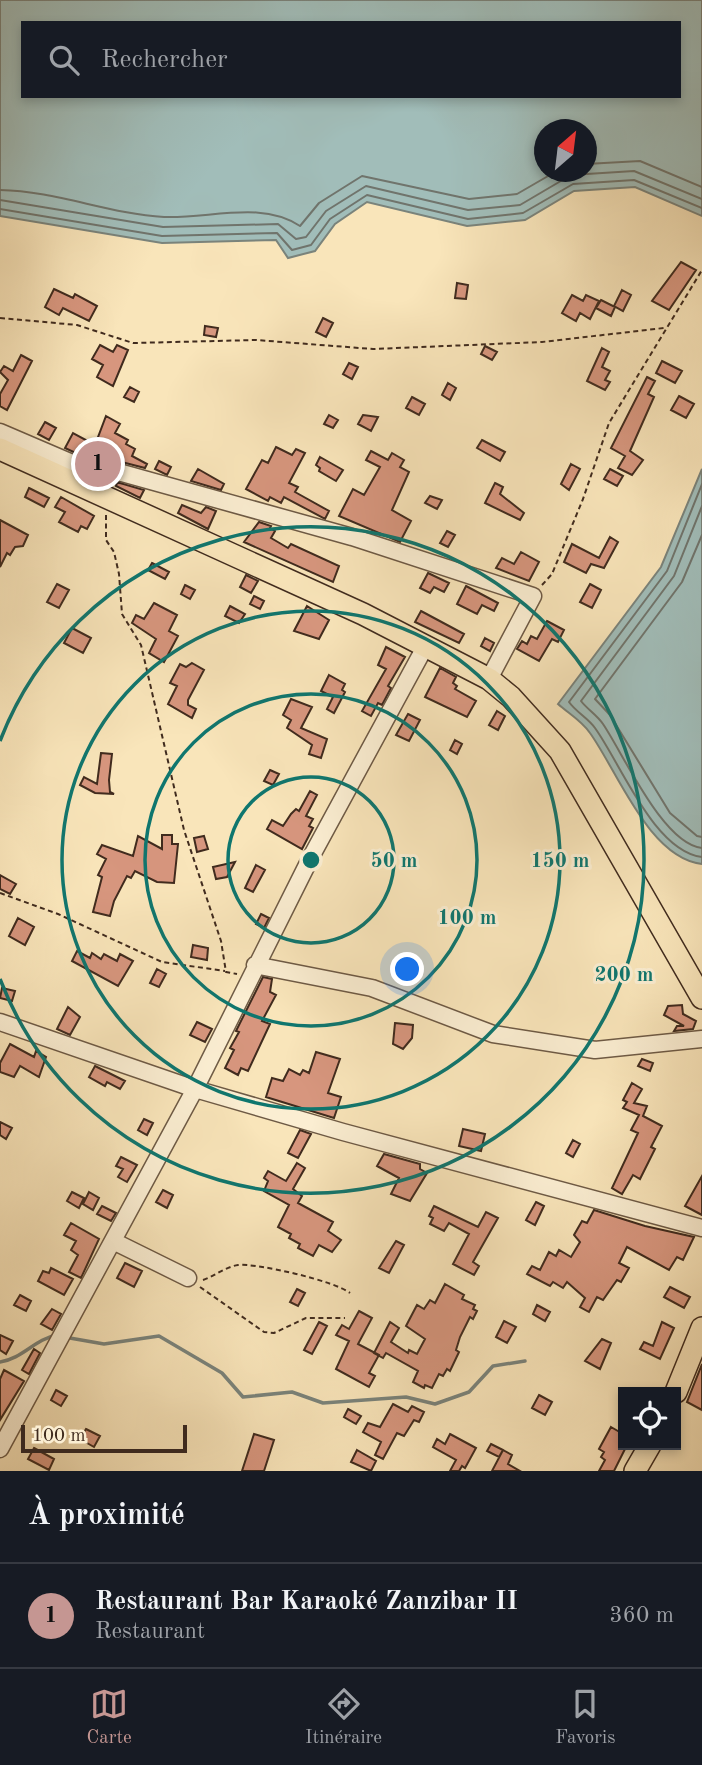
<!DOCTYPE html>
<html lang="fr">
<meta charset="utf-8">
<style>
:root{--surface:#171b24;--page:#242831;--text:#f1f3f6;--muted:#9ea1a6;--line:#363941;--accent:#c59692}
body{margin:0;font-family:"Old Standard TT",serif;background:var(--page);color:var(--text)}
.controls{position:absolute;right:21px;bottom:21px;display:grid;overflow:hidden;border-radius:0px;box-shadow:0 4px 10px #0003}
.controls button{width:63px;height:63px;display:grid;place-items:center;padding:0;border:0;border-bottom:2px solid var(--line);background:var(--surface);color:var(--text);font:35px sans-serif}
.compass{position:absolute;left:534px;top:119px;width:63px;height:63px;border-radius:50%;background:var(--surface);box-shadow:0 4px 10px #0003;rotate:28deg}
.scale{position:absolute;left:21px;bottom:18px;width:166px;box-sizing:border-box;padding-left:7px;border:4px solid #402b1e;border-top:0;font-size:19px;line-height:24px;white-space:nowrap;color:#402b1e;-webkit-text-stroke:5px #fbeed2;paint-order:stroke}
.you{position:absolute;left:408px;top:970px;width:24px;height:24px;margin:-18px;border:5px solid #fff;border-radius:50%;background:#1a73e8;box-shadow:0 0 0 10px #1a73e833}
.badge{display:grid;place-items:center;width:46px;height:46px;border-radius:50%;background:var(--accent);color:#111;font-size:23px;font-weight:700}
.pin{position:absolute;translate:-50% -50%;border:4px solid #fff;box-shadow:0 2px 7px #0006}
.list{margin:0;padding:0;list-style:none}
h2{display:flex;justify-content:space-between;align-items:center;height:91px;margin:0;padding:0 28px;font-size:30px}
h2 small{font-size:23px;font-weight:400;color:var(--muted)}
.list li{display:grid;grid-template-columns:46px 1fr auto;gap:21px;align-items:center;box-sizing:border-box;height:105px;padding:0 28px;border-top:2px solid var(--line)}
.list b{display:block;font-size:26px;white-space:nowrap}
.list p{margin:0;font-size:23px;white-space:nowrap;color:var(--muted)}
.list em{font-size:23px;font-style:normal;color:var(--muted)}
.icon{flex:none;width:38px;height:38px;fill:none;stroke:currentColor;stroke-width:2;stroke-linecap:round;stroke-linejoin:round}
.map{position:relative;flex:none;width:702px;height:1471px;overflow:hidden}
.search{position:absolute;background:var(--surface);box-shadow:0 4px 10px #0003;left:21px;right:21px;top:21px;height:77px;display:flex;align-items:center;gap:18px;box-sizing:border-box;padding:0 24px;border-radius:0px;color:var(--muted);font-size:26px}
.sheet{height:196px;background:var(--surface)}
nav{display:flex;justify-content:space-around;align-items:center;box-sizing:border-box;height:98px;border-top:2px solid var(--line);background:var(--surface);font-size:19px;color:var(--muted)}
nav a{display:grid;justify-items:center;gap:4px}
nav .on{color:var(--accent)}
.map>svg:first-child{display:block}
</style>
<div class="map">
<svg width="702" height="1471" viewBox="0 0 702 1471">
<rect width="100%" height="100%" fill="#f9e5ba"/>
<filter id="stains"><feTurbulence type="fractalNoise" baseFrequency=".00286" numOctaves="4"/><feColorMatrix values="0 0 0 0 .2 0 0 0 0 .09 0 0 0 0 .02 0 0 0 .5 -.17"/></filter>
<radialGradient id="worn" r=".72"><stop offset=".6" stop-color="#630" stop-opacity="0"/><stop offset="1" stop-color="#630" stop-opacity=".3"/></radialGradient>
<path fill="#a1bdb9" stroke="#7a837b" stroke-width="2" fill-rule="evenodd" d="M 0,0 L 702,0 L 702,216 L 635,187 L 574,191 L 525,220 L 467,226 L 367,202 L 335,224 L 315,251 L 288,258 L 276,240 L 162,243 L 0,216 ZM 23,23 L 679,23 L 679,96 L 23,96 ZM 544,130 L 586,130 L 586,172 L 544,172 Z
M 702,469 L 702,864 C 649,858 618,772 590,733 C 582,721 568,713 558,704 L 661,567 Z"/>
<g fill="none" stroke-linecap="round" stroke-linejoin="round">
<path stroke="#70746c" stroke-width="2" d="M 586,164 L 640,161 L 702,187
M 0,190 C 56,191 109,214 164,217 C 209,219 261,200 300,226 L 319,203 L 362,176 L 469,199 L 517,194 L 555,172
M 0,200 L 163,227 L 278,224 L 296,239 L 306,237 L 326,211 L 366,186 L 468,210 L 520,205 L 571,175 L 634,171 L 702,199
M 0,209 L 162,236 L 277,233 L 292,250 L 311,245 L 330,219 L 367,195 L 468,219 L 523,213 L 573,184 L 634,180 L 702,208
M 702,484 L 667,571 L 569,702 C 576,712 588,718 595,728 C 621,764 654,851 702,857
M 702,506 L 674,576 L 581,701 C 587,709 597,715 603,724 C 624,755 663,844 702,848
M 702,535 L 682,582 L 595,699 L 610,715 L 670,813 L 697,836 L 702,837"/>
<path stroke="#7a837b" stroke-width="3.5" d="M 64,1337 L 104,1344 L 159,1336 L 222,1373 L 243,1397 L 292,1392 L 323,1403 L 406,1397 L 435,1404 L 469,1392 L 493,1366 L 525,1361
M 0,1362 C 22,1359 35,1339 57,1335"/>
</g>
<path fill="#d7967e" stroke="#402b1e" stroke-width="2" d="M 681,262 L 696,270 L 669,310 L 652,301 Z
M 457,283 L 468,285 L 466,299 L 455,298 Z
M 54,289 L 73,298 L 75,294 L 97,306 L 89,321 L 63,308 L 59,315 L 45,307 Z
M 622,290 L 631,295 L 623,311 L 614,306 Z
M 572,295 L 583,301 L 586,295 L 599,301 L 590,319 L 580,313 L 576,321 L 562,313 Z
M 601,300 L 615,307 L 611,316 L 596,308 Z
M 323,318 L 333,323 L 326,337 L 316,332 Z
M 205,326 L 218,328 L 216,337 L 204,335 Z
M 100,345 L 113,352 L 117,345 L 128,350 L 113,386 L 97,377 L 103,365 L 92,359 Z
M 485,346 L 497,352 L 492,360 L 481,354 Z
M 602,348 L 609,352 L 602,367 L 610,371 L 605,380 L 610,382 L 605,390 L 587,381 Z
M 21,355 L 32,361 L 7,410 L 0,406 L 0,394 L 8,380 L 0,372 L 4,366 L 13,371 Z
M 662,361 L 682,371 L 675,383 L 656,373 Z
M 349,363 L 358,367 L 352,379 L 343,374 Z
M 647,377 L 655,381 L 648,394 L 654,397 L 630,451 L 643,460 L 632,475 L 618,468 L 625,456 L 611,448 Z
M 448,383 L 456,388 L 450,400 L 442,395 Z
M 130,387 L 139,392 L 134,402 L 124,397 Z
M 679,396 L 694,404 L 686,418 L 671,410 Z
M 412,397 L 425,404 L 419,415 L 406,408 Z
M 329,415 L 338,420 L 333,428 L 324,424 Z
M 363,415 L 378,417 L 371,431 L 358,424 Z
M 106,416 L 120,424 L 115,433 L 128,440 L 126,444 L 135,449 L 132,456 L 147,464 L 145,468 L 83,452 L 80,455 L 65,448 L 73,433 L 95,445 Z
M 45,422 L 56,428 L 49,440 L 38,434 Z
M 482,440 L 505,452 L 500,461 L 477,448 Z
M 276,447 L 292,455 L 296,449 L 305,453 L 289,483 L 298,487 L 295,492 L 329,511 L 325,519 L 284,497 L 281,503 L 270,497 L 268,501 L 246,489 L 262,460 L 268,463 Z
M 371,451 L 388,460 L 392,453 L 404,460 L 400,467 L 409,472 L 392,510 L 411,521 L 400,542 L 339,516 L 353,489 L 364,495 L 380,467 L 366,460 Z
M 320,457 L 343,470 L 336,481 L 319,471 L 320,468 L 316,465 Z
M 159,461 L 171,467 L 167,475 L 155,469 Z
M 571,464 L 580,469 L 569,490 L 561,484 Z
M 198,469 L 224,484 L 221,490 L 191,481 Z
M 610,469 L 623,476 L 617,486 L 604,479 Z
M 117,483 L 120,483 L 144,490 L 140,498 L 116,486 Z
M 495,483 L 503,487 L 500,494 L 524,513 L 520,520 L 485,503 Z
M 29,488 L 49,498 L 44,507 L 25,497 Z
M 430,496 L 442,500 L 437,509 L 425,503 Z
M 61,497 L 94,516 L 87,529 L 81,526 L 78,532 L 59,522 L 65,512 L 55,507 Z
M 182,505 L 201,513 L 206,507 L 216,511 L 208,529 L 178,513 Z
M 0,520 L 28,535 L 23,546 L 15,547 L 10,555 L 7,553 L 0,567 Z
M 259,522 L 271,526 L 270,528 L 275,531 L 271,538 L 288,548 L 291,544 L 339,566 L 333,582 L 244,542 Z
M 447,531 L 455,535 L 448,547 L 440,543 Z
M 610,537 L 618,542 L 604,568 L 591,564 L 586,573 L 564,562 L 572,544 L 599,558 Z
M 521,552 L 539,562 L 529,581 L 496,568 L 502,558 L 514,564 Z
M 152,563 L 169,572 L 165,579 L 148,570 Z
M 428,573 L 449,583 L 444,592 L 434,587 L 430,593 L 420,588 Z
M 246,575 L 258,581 L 251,593 L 240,587 Z
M 57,584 L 69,590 L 59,608 L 47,602 Z
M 590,584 L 601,590 L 592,608 L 580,602 Z
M 185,585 L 195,590 L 190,599 L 181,594 Z
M 466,586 L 498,603 L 494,611 L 482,605 L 477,614 L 457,604 Z
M 254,596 L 264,601 L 260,609 L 250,604 Z
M 154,603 L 177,615 L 169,631 L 178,636 L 164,662 L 149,653 L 156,639 L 132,623 L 136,615 L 144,619 Z
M 230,606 L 245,614 L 239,623 L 225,616 Z
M 307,606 L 329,620 L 319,639 L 294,631 Z
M 421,611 L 464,634 L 459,643 L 415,622 Z
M 547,621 L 564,630 L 558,642 L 552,639 L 539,661 L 517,649 L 522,641 L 527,644 L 531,636 L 537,639 Z
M 72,628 L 91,638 L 83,653 L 64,643 Z
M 485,638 L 494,643 L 490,651 L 481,646 Z
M 386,647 L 405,657 L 388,686 L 391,688 L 382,705 L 378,703 L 371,716 L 362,711 L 386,669 L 378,665 Z
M 192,663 L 204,670 L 188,700 L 188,705 L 196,709 L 192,718 L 168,704 L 177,686 L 170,683 L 180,664 L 186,667 Z
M 440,668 L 456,677 L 453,683 L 457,686 L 455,689 L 476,701 L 467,717 L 425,697 Z
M 329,675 L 345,684 L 342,690 L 345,692 L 334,713 L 327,709 L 333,697 L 321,691 Z
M 291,699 L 312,707 L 301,728 L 327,739 L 321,758 L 309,754 L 312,745 L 287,728 L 291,720 L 283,715 Z
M 497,711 L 505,716 L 498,730 L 489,725 Z
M 408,714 L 420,720 L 409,741 L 396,735 Z
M 455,740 L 462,744 L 457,754 L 450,750 Z
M 101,753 L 112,754 L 109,780 L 110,792 L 114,794 L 95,793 L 80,785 L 84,777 L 97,784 Z
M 270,770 L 279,774 L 273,785 L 264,781 Z
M 310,791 L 317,795 L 306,816 L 313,819 L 309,826 L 313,828 L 302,849 L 267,829 L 272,820 L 283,826 L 291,814 L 296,809 L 299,811 Z
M 162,835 L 172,835 L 172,844 L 178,844 L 174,883 L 157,882 L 135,871 L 131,878 L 127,876 L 114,901 L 110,916 L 93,912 L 102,877 L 98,875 L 106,859 L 97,854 L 102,845 L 133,856 L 138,836 L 162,849 Z
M 204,836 L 208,849 L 197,852 L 194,838 Z
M 235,862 L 227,877 L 216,879 L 213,867 Z
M 256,865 L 265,870 L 253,892 L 245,888 Z
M 0,875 L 16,884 L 10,894 L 0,889 Z
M 261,914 L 269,918 L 264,928 L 256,924 Z
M 18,918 L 34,927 L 25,945 L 9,936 Z
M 193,945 L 208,948 L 207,960 L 191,957 Z
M 77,951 L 90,958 L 92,953 L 101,959 L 104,954 L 117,961 L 120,954 L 133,961 L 118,986 L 72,961 Z
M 157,969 L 166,974 L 159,987 L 150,983 Z
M 263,977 L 272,979 L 270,992 L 276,995 L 262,1021 L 270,1024 L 248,1071 L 241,1068 L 238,1075 L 225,1068 L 234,1050 L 230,1048 L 239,1032 L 236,1031 Z
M 2,988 L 15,991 L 12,1001 L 0,998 Z
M 682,1005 L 683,1014 L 696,1021 L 693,1029 L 674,1031 L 677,1026 L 684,1026 L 664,1015 L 668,1006 Z
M 68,1007 L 80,1017 L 70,1035 L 57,1029 Z
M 197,1022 L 212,1029 L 205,1042 L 190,1035 Z
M 395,1023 L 413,1025 L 412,1038 L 403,1049 L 393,1044 Z
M 10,1044 L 34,1057 L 36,1051 L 46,1057 L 39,1077 L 20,1066 L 14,1077 L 0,1072 L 0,1063 Z
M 316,1052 L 340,1059 L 328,1093 L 341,1097 L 334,1118 L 266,1097 L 272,1078 L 283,1081 L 289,1069 L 300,1075 L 303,1070 L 309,1073 Z
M 642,1059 L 653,1063 L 650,1071 L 638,1066 Z
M 95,1066 L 125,1081 L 120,1089 L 107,1082 L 105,1086 L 89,1077 Z
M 632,1083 L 642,1089 L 634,1103 L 647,1106 L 643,1116 L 662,1126 L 651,1147 L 655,1149 L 640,1179 L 633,1175 L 622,1194 L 612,1188 L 638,1133 L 631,1130 L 639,1115 L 623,1108 L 627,1102 L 623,1100 Z
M 144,1119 L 153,1123 L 147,1135 L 138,1130 Z
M 0,1122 L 12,1128 L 6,1139 L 0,1135 Z
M 463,1129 L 485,1134 L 481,1151 L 459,1146 Z
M 300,1130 L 311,1134 L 298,1158 L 288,1153 Z
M 573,1140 L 580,1144 L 573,1157 L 566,1153 Z
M 384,1154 L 420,1164 L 420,1169 L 427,1173 L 410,1201 L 391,1194 L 399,1178 L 377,1166 Z
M 121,1157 L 137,1165 L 127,1182 L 118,1177 L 123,1169 L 116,1166 Z
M 297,1163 L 305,1168 L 293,1189 L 302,1196 L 298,1203 L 333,1222 L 328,1231 L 341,1240 L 332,1252 L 319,1245 L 313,1256 L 298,1248 L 300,1244 L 289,1238 L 291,1234 L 278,1227 L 289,1205 L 264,1191 L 268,1181 L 264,1178 L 268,1171 L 286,1181 Z
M 702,1176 L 702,1215 L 685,1206 Z
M 163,1190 L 173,1195 L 167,1208 L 156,1202 Z
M 72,1192 L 84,1198 L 79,1208 L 67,1201 Z
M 89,1192 L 99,1198 L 93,1210 L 83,1204 Z
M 536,1202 L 544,1206 L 535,1225 L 526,1220 Z
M 102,1206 L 116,1213 L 111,1221 L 97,1214 Z
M 434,1206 L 478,1227 L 486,1212 L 498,1218 L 473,1262 L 479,1266 L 474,1275 L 453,1264 L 469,1234 L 449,1223 L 444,1231 L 430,1224 L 433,1218 L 429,1216 Z
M 594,1210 L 645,1226 L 694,1237 L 683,1260 L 677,1257 L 669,1270 L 627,1247 L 619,1263 L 629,1268 L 621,1282 L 617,1280 L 603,1300 L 597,1297 L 589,1312 L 580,1307 L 585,1298 L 567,1282 L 563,1288 L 553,1282 L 550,1286 L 527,1274 L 532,1266 L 540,1270 L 549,1252 L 556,1256 L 559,1250 L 571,1257 L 580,1242 L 574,1235 L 582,1221 L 587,1223 Z
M 71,1223 L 99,1239 L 81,1278 L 69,1272 L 78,1255 L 71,1250 L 76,1241 L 64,1235 Z
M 396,1241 L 404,1245 L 389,1273 L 379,1268 Z
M 125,1263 L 142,1271 L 134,1287 L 117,1278 Z
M 51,1268 L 73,1279 L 64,1295 L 38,1281 L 43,1271 L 49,1273 Z
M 445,1284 L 464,1295 L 462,1299 L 475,1305 L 473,1309 L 477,1311 L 473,1319 L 470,1317 L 460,1337 L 456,1350 L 459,1352 L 450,1371 L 447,1369 L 443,1376 L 439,1374 L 432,1388 L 425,1385 L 424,1388 L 413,1382 L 418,1371 L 386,1353 L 383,1358 L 374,1353 L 390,1322 L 399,1328 L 391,1342 L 408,1353 L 409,1350 L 417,1354 L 425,1339 L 406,1326 L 417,1305 L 424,1309 L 430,1300 L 435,1303 Z
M 670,1287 L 690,1297 L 684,1308 L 664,1297 Z
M 297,1289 L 305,1293 L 298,1306 L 290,1302 Z
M 20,1295 L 31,1301 L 26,1311 L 14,1305 Z
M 537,1305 L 550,1312 L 545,1321 L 533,1314 Z
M 52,1309 L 61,1314 L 52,1330 L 41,1324 Z
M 359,1311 L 372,1318 L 358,1344 L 379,1355 L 369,1373 L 375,1376 L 369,1387 L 336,1369 L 349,1341 L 336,1335 L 342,1325 L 349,1329 Z
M 504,1321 L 516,1327 L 507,1343 L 496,1337 Z
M 319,1322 L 327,1326 L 312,1354 L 304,1350 Z
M 662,1322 L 674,1328 L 660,1359 L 640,1349 L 644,1342 L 653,1346 Z
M 0,1335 L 13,1341 L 6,1354 L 0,1350 Z
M 602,1339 L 611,1343 L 600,1369 L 585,1361 Z
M 34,1349 L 40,1353 L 29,1374 L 22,1370 Z
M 702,1364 L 702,1410 L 687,1402 Z
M 4,1370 L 24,1381 L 0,1420 L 0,1379 Z
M 56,1390 L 67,1396 L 61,1406 L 51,1400 Z
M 539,1395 L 552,1402 L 545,1415 L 532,1408 Z
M 393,1404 L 408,1412 L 412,1406 L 424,1412 L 419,1422 L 414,1420 L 404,1436 L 397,1433 L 383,1459 L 375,1455 L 381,1442 L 363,1432 L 368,1423 L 380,1427 Z
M 348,1409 L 361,1416 L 356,1424 L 344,1417 Z
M 611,1427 L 623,1434 L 623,1445 L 627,1445 L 614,1471 L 599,1471 L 605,1460 L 601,1457 L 604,1452 L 599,1449 Z
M 86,1429 L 100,1436 L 94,1447 L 80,1439 Z
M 254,1434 L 274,1440 L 264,1471 L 242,1471 Z
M 450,1434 L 476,1448 L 465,1468 L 462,1466 L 459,1471 L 450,1471 L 456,1460 L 433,1447 L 437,1439 L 445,1444 Z
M 491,1444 L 503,1450 L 499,1457 L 487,1451 Z
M 34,1448 L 54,1459 L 49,1470 L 28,1459 Z
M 357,1450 L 376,1461 L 371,1471 L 351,1462 Z
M 503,1450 L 512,1455 L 508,1464 L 520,1471 L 492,1471 Z"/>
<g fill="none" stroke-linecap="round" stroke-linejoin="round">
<g stroke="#6e5a45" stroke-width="19">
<path id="minor" d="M 0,432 L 77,465 L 122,473 L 352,537 L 533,596 L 489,679
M 255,965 L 372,988 L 493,1034 L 595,1050 L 702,1039
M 0,1022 L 195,1089 L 343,1132 L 702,1228
M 113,1241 L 188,1278
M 0,1449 L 195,1089 L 311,857 L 425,647"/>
</g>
<g stroke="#402b1e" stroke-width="24">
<path id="major" d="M 0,449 L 363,614 L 489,679 L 511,697 L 560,751 L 702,998
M 676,1392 L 702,1328
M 635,1471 L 650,1445"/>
</g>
<path stroke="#402b1e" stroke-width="2" stroke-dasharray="5 3.5" stroke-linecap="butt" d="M 0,318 L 77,325 L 133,343 L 256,340 L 373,349 L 542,342 L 664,328
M 106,515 L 106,540 L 114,552 L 119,574 L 122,614 L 141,645 L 184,830 L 221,941 L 226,972 L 237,974
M 542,585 L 552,574 L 583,499 L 609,423 L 702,270
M 0,893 L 58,914 L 162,962 L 225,971
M 203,1280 C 215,1276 225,1267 238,1265 C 257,1263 335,1281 350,1293
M 200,1287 L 264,1332 L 274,1333 L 306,1318 L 345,1318"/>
<use href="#minor" stroke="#fbeed2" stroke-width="16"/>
<use href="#major" stroke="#f9e5ba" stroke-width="21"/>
</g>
<g fill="none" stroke="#0f766e" stroke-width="3.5">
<circle cx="311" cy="860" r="83"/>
<circle cx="311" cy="860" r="166"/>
<circle cx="311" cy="860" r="249"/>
<path d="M0 741A333 333 0 1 1 0 979"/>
</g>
<circle cx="311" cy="860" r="10" fill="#0f766e" stroke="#fbeed2" stroke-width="3.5"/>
<g font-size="21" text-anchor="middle" font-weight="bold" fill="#0f766e" stroke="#fbeed2" stroke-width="6" stroke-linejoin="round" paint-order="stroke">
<text x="394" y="867">50 m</text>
<text x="560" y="867">150 m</text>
<text x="467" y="924">100 m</text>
<text x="624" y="981">200 m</text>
</g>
<rect width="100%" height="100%" filter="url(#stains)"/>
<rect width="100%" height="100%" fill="url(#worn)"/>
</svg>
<div class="controls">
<button><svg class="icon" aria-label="locate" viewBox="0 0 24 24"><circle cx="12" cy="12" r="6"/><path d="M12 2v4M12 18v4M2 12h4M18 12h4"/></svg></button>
</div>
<svg class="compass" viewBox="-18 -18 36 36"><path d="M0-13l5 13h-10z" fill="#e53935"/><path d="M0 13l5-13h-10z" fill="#9ea1a6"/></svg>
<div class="scale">100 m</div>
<div class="you"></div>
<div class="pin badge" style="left:98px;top:464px">1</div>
<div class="search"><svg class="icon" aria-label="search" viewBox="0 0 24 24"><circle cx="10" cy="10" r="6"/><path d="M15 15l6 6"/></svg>Rechercher</div>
</div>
<section class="sheet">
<h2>À proximité<small></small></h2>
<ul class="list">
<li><span class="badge">1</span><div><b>Restaurant Bar Karaoké Zanzibar II</b><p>Restaurant</p></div><em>360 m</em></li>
</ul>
</section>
<nav>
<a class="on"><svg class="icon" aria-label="map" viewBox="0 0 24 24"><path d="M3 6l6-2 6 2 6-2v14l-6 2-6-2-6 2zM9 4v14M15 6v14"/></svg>Carte</a>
<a><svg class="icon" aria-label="directions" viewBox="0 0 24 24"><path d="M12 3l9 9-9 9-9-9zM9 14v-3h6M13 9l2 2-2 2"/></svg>Itinéraire</a>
<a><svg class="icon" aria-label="saved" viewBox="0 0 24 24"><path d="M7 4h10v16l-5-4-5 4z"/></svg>Favoris</a>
</nav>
